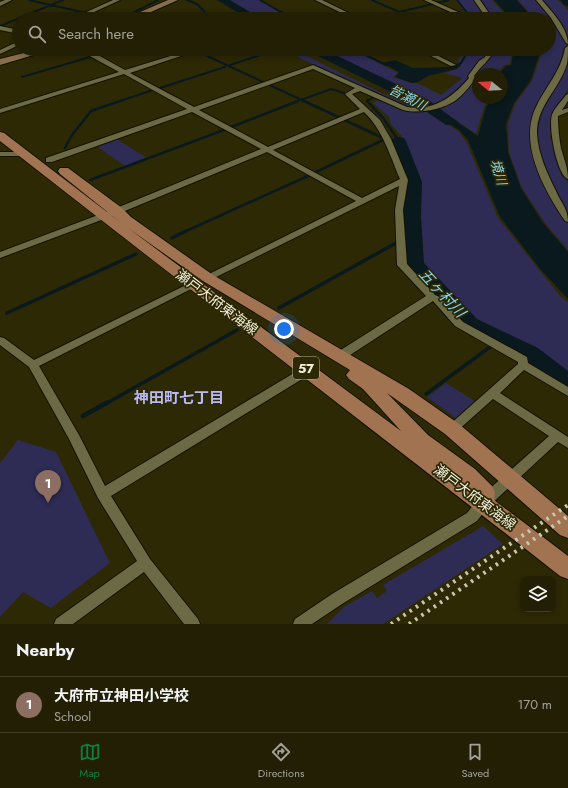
<!DOCTYPE html>
<meta charset="utf-8">
<style>
:root{--surface:#221f04;--page:#2e2c13;--text:#f1f3f6;--muted:#a2a29a;--line:#3f3d26;--accent:#0b8043}
body{margin:0;font-family:Jost,"Noto Sans JP",sans-serif;background:var(--page);color:var(--text)}
.controls{position:absolute;right:12px;bottom:12px;display:grid;overflow:hidden;border-radius:8px;box-shadow:0 2px 6px #0003}
.controls button{width:36px;height:36px;display:grid;place-items:center;padding:0;border:0;border-bottom:1px solid var(--line);background:var(--surface);color:var(--text);font:20px sans-serif}
.compass{position:absolute;left:472px;top:68px;width:36px;height:36px;border-radius:50%;background:var(--surface);box-shadow:0 2px 6px #0003;rotate:288deg}
.you{position:absolute;left:284px;top:329px;width:14px;height:14px;margin:-10px;border:3px solid #fff;border-radius:50%;background:#1a73e8;box-shadow:0 0 0 6px #1a73e833}
.badge{display:grid;place-items:center;width:26px;height:26px;border-radius:50%;background:var(--accent);color:#fff;font-size:13px;font-weight:700}
.pin{position:absolute;translate:-50% -33px;filter:drop-shadow(0 1px 2px #0008)}
.pin::after{content:'';position:absolute;top:21px;width:14px;height:12px;background:inherit;clip-path:polygon(0 0,100% 0,50% 100%)}
.list{margin:0;padding:0;list-style:none}
h2{display:flex;justify-content:space-between;align-items:center;height:52px;margin:0;padding:0 16px;font-size:17px}
h2 small{font-size:13px;font-weight:400;color:var(--muted)}
.list li{display:grid;grid-template-columns:26px 1fr auto;gap:12px;align-items:center;box-sizing:border-box;height:56px;padding:0 16px;border-top:1px solid var(--line)}
.list b{display:block;font-size:15px;white-space:nowrap}
.list p{margin:0;font-size:13px;white-space:nowrap;color:var(--muted)}
.list em{font-size:13px;font-style:normal;color:var(--muted)}
.icon{flex:none;width:22px;height:22px;fill:none;stroke:currentColor;stroke-width:2;stroke-linecap:round;stroke-linejoin:round}
.map{position:relative;flex:none;width:568px;height:624px;overflow:hidden}
.search{position:absolute;background:var(--surface);box-shadow:0 2px 6px #0003;left:12px;right:12px;top:12px;height:44px;display:flex;align-items:center;gap:10px;box-sizing:border-box;padding:0 14px;border-radius:22px;color:var(--muted);font-size:15px}
.sheet{height:108px;background:var(--surface)}
nav{display:flex;justify-content:space-around;align-items:center;box-sizing:border-box;height:56px;border-top:1px solid var(--line);background:var(--surface);font-size:11px;color:var(--muted)}
nav a{display:grid;justify-items:center;gap:2px}
nav .on{color:var(--accent)}
.map>svg:first-child{display:block}
</style>
<div class="map">
<svg width="568" height="624" viewBox="0 0 568 624">
<rect width="100%" height="100%" fill="#2d2905"/>
<path fill="#2e2c55" d="M 227,0 L 259,0 L 278,11 L 298,19 L 262,19 Z
M 456,0 L 492,0 L 502,11 L 506,19 L 470,19 Z
M 518,0 L 558,0 L 568,10 L 568,89 L 553,114 L 550,136 L 556,159 L 568,183 L 568,250 L 545,223 L 522,188 L 509,153 L 508,124 L 515,104 L 532,81 L 543,49 L 549,49 L 549,19 L 535,19 Z
M 282,49 L 292,49 L 386,95 L 394,91 L 422,107 L 431,115 L 458,131 L 466,141 L 498,218 L 560,296 L 568,302 L 568,378 L 559,373 L 533,351 L 474,322 L 419,264 L 415,216 L 419,183 L 401,135 L 391,124 L 389,117 L 373,103 L 383,97 L 361,88 Z
M 319,49 L 352,49 L 398,73 L 393,77 L 411,83 L 417,83 L 441,95 L 462,78 L 444,73 L 457,69 L 462,65 L 457,63 L 466,49 L 512,49 L 510,64 L 504,65 L 497,74 L 478,74 L 478,98 L 490,98 L 484,107 L 476,134 L 436,107 L 442,101 L 431,104 Z
M 115,138 L 147,158 L 125,166 L 95,145 Z
M 446,383 L 476,402 L 457,419 L 427,397 Z
M 18,440 L 56,452 L 110,563 L 51,608 L 23,592 L 0,617 L 0,463 Z
M 483,526 L 503,544 L 383,624 L 327,624 L 344,607 L 372,591 L 377,598 L 387,591 L 383,585 Z"/>
<path fill="#0a191e" d="M 494,0 L 517,0 L 533,19 L 507,19 L 504,11 Z
M 514,49 L 541,49 L 531,80 L 514,103 L 506,124 L 508,152 L 521,188 L 543,223 L 568,252 L 568,299 L 541,270 L 500,217 L 468,140 L 459,130 L 427,109 L 435,107 L 478,136 L 486,107 L 492,98 L 502,98 L 502,74 L 499,74 L 506,66 L 511,65 Z
M 395,60 L 413,68 L 450,67 L 458,64 L 461,65 L 456,69 L 428,76 L 418,82 L 412,83 L 395,77 L 399,72 L 382,63 Z"/>
<g fill="none" stroke-linecap="round" stroke-linejoin="round">
<path stroke="#0a191e" stroke-width="2" d="M 29,0 L 86,13
M 187,0 L 197,4 L 212,19
M 260,0 L 279,11 L 299,19
M 372,0 L 415,19
M 457,0 L 472,19
M 437,3 L 449,0
M 399,12 L 433,4
M 89,13 L 114,19
M 121,19 L 158,0
M 0,26 L 63,0
M 192,49 L 304,101
M 353,49 L 386,65
M 103,53 L 117,49
M 230,65 L 273,51
M 455,66 L 461,63 L 469,49
M 22,77 L 90,57
M 160,88 L 225,67
M 301,100 L 331,89 L 344,93
M 120,101 L 153,90
M 367,101 L 376,96"/>
<path stroke="#0a191e" stroke-width="2.5" d="M 302,100 L 385,139 L 399,141
M 368,100 L 367,101 L 383,118 L 399,141
M 231,127 L 298,101
M 65,148 L 72,135 L 91,111 L 123,100
M 316,172 L 385,139
M 90,180 L 224,130
M 184,232 L 308,176"/>
<path stroke="#0a191e" stroke-width="3.5" d="M 172,238 L 186,231
M 406,243 L 414,244
M 279,308 L 396,243
M 7,313 L 136,254
M 498,342 L 502,339
M 426,394 L 490,347
M 107,403 L 237,330"/>
<path stroke="#0a191e" stroke-width="4.5" d="M 83,416 L 108,402"/>
<path fill="#0a191e" fill-rule="evenodd" d="M 217,0 L 230,0 L 262,19 L 249,19 Z
M 560,0 L 568,0 L 568,6 L 564,5 Z
M 308,49 L 323,49 L 427,99 L 458,122 L 456,125 L 446,125 L 417,105 L 310,52 Z
M 399,137 L 404,138 L 406,141 L 422,182 L 421,216 L 424,263 L 477,319 L 538,348 L 568,371 L 568,389 L 549,380 L 522,358 L 463,329 L 408,268 L 406,264 L 403,216 L 406,182 L 392,141 L 394,138 Z"/>
<g stroke="#141100" stroke-width="2">
<path id="minor" d="M 5,0 L 12,0 L 0,6 L 0,2 Z
M 113,0 L 120,0 L 79,19 L 71,19 Z
M 315,0 L 322,0 L 361,19 L 354,19 Z
M 424,0 L 431,0 L 465,15 L 452,19 L 442,19 L 457,15 Z
M 474,0 L 480,0 L 493,19 L 487,19 Z
M 536,0 L 542,0 C 552,12 568,28 568,44 L 566,43 L 551,18 Z
M 0,26 L 19,30 L 19,34 L 0,30 Z
M 19,41 L 19,45 L 0,54 L 0,50 Z
M 568,46 C 568,52 568,59 567,64 C 559,90 537,105 537,133 C 538,154 547,173 556,191 C 561,203 568,208 568,222 L 565,221 C 544,190 517,142 537,105 C 547,85 561,71 565,48 Z
M 77,49 L 85,49 L 93,53 L 107,49 L 116,49 L 98,55 L 125,70 L 193,49 L 202,49 L 130,73 L 194,107 L 313,65 L 407,107 C 434,111 453,97 469,78 L 468,76 L 479,61 L 485,57 L 489,49 L 495,49 C 490,60 481,66 474,76 L 476,78 C 470,86 463,95 455,101 C 441,110 418,114 403,110 L 360,91 L 352,94 L 380,120 L 391,139 L 408,180 L 403,210 L 407,264 L 435,295 L 440,297 L 463,322 L 527,357 L 528,363 L 568,387 L 568,396 L 524,370 L 500,393 L 568,437 L 568,448 L 558,442 L 488,507 L 477,521 L 342,604 L 312,624 L 293,624 L 295,619 L 332,594 L 467,513 L 478,499 L 549,436 L 493,399 L 456,432 L 452,433 L 448,432 L 446,429 L 448,426 L 518,364 L 518,362 L 455,326 L 433,301 L 344,359 L 336,359 L 335,356 L 336,353 L 426,296 L 397,265 L 395,210 L 399,186 L 208,281 L 205,280 L 203,278 L 205,276 L 356,201 L 267,152 L 120,213 L 0,258 L 0,252 L 114,209 L 261,149 L 192,112 L 52,162 L 46,162 L 46,158 L 187,109 L 124,74 L 0,113 L 0,109 L 119,72 ZM 313,69 L 355,88 L 345,94 L 360,109 L 268,147 L 199,110 ZM 364,112 C 383,130 390,156 400,179 L 362,198 L 273,150 Z
M 417,49 L 425,49 L 456,65 L 451,66 Z
M 568,94 L 568,101 L 562,110 L 568,108 L 568,112 L 558,116 C 558,127 559,138 561,148 C 564,159 568,168 568,179 C 557,176 548,126 552,115 C 554,108 562,101 566,95 Z
M 0,152 L 25,152 L 29,154 L 25,156 L 0,156 Z
M 194,281 L 199,284 L 197,286 L 39,366 L 79,435 L 105,486 L 304,367 L 312,367 L 313,370 L 312,373 L 111,496 L 150,559 L 198,619 L 200,624 L 184,624 L 144,572 L 73,624 L 54,624 L 56,619 L 137,561 L 98,498 L 69,439 L 29,367 L 0,345 L 0,337 L 4,338 L 34,360 Z"/>
</g>
<g stroke="#141100" stroke-width="2">
<path id="secondary" d="M 168,0 L 178,0 L 135,19 L 124,19 Z
M 40,49 L 54,49 L 0,65 L 0,59 Z"/>
</g>
<g stroke="#141100" stroke-width="2">
<path id="primary" d="M 0,132 L 4,133 L 120,222 L 60,174 L 58,171 L 60,168 L 68,168 L 122,208 L 131,217 L 213,275 L 409,389 L 459,424 L 568,516 L 568,538 L 560,535 L 445,434 L 387,393 L 428,435 L 475,469 L 492,486 L 495,492 L 494,500 L 568,556 L 568,579 L 560,576 C 374,430 186,287 0,141 ZM 128,228 L 203,281 L 350,370 L 346,375 L 349,379 L 363,389 L 401,431 Z"/>
</g>
<use href="#minor" fill="#6c6945" fill-rule="evenodd"/>
<use href="#secondary" fill="#876e4b" fill-rule="evenodd"/>
<use href="#primary" fill="#a27351" fill-rule="evenodd"/>
<path stroke="#c9c7b0" stroke-width="4" stroke-dasharray="2.5 5" stroke-linecap="butt" d="M 391,624 L 568,505
M 409,624 L 568,516"/>
</g>
<g text-anchor="middle" stroke-width="3.5" stroke-linejoin="round" paint-order="stroke">
<g font-size="13" font-style="italic" fill="#85d5f2" stroke="#2d2905">
<text transform="translate(408 97) rotate(27)" y="5">皆瀬川</text>
<text transform="translate(499 172) rotate(73)" y="5">境川</text>
</g>
<rect fill="#2d2905" stroke="#b6b39a" stroke-width="1" x="293" y="357" width="26" height="22" rx="3"/>
<g font-size="13" font-weight="bold" fill="#f0eeda">
<text x="306" y="373">57</text>
</g>
<g font-size="14" fill="#f0eeda" stroke="#2d2905">
<text transform="translate(217 302) rotate(37)" y="5">瀬戸大府東海線</text>
<text transform="translate(475 497) rotate(37)" y="5">瀬戸大府東海線</text>
</g>
<g font-size="15" font-style="italic" fill="#85d5f2" stroke="#2d2905">
<text transform="translate(442 293) rotate(47)" y="5">五ヶ村川</text>
</g>
<g font-size="15" font-weight="bold" fill="#b9baf3" stroke="#2d2905">
<text x="179" y="403">神田町七丁目</text>
</g>
</g>
</svg>
<div class="controls">
<button><svg class="icon" aria-label="layers" viewBox="0 0 24 24"><path d="M12 4l9 5-9 5-9-5zM3 14l9 5 9-5"/></svg></button>
</div>
<svg class="compass" viewBox="-18 -18 36 36"><path d="M0-13l5 13h-10z" fill="#e53935"/><path d="M0 13l5-13h-10z" fill="#a2a29a"/></svg>
<div class="you"></div>
<div class="pin badge" style="left:48px;top:503px;background:#8d6e63">1</div>
<div class="search"><svg class="icon" aria-label="search" viewBox="0 0 24 24"><circle cx="10" cy="10" r="6"/><path d="M15 15l6 6"/></svg>Search here</div>
</div>
<section class="sheet">
<h2>Nearby<small></small></h2>
<ul class="list">
<li><span class="badge" style="background:#8d6e63">1</span><div><b>大府市立神田小学校</b><p>School</p></div><em>170 m</em></li>
</ul>
</section>
<nav>
<a class="on"><svg class="icon" aria-label="map" viewBox="0 0 24 24"><path d="M3 6l6-2 6 2 6-2v14l-6 2-6-2-6 2zM9 4v14M15 6v14"/></svg>Map</a>
<a><svg class="icon" aria-label="directions" viewBox="0 0 24 24"><path d="M12 3l9 9-9 9-9-9zM9 14v-3h6M13 9l2 2-2 2"/></svg>Directions</a>
<a><svg class="icon" aria-label="saved" viewBox="0 0 24 24"><path d="M7 4h10v16l-5-4-5 4z"/></svg>Saved</a>
</nav>
